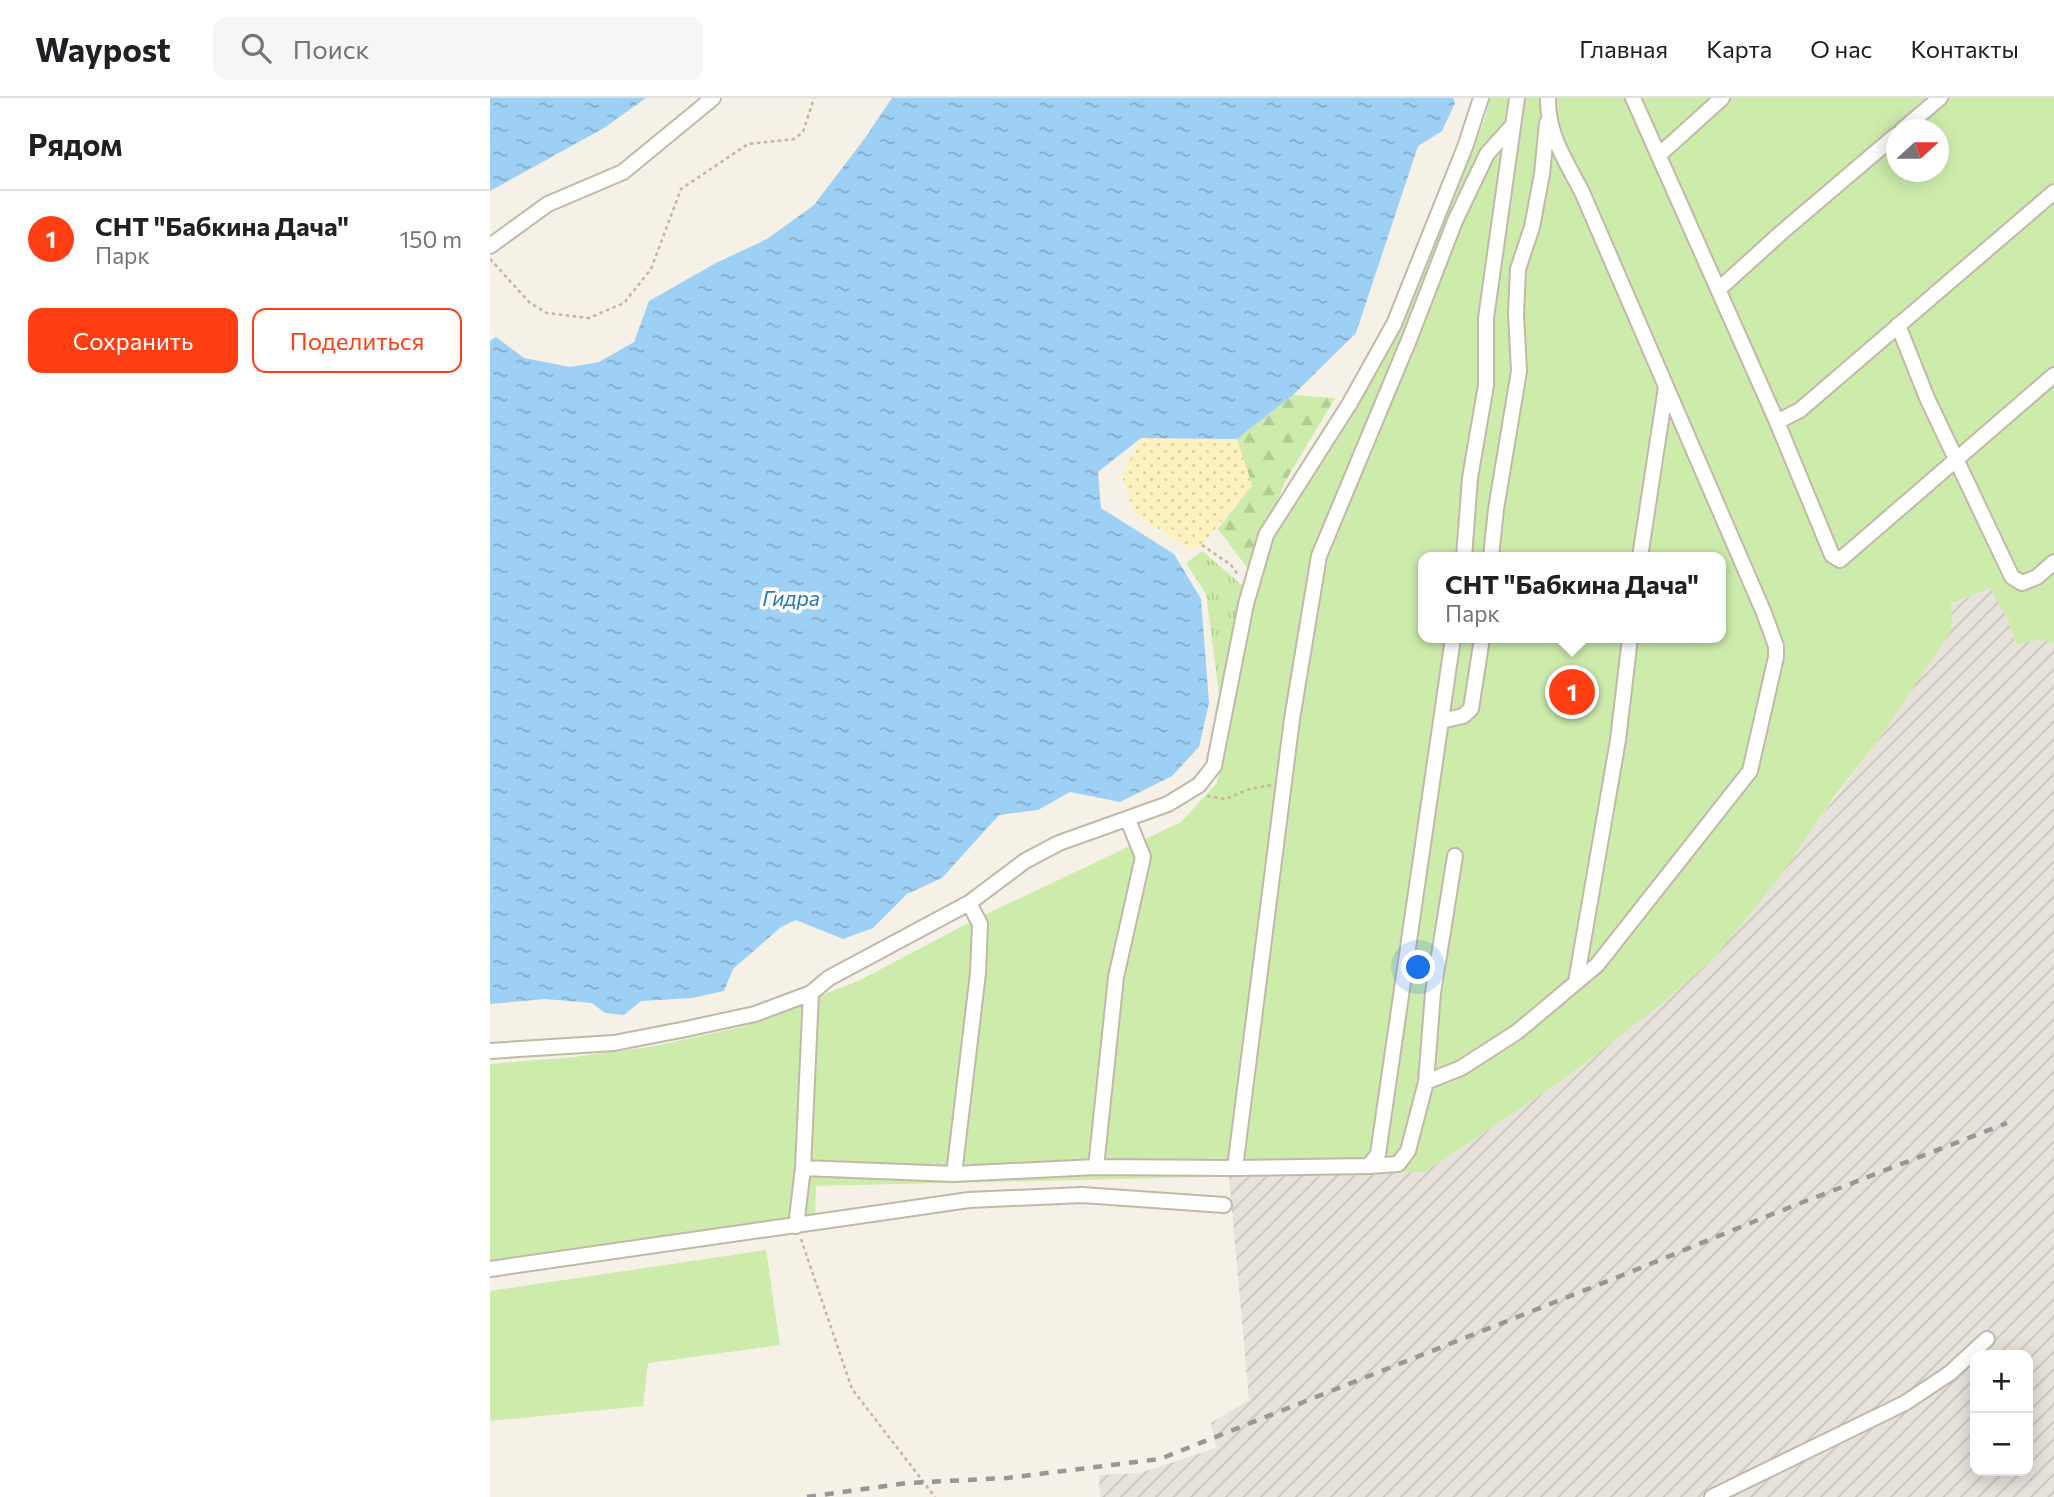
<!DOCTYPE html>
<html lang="ru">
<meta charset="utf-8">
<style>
:root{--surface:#fff;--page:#f6f6f6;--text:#202124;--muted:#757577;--line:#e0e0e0;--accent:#ff3e13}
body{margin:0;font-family:Commissioner,sans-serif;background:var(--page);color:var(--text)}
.controls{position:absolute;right:21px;bottom:21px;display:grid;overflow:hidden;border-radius:14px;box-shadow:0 4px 18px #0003}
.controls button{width:63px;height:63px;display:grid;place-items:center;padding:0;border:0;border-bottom:2px solid var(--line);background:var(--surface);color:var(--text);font:35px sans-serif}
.compass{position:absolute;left:1396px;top:21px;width:63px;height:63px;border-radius:50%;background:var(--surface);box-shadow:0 4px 18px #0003;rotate:69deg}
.you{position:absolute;left:929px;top:870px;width:24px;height:24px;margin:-18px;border:5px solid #fff;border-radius:50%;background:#1a73e8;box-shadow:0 0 0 10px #1a73e833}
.badge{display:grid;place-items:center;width:46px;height:46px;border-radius:50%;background:var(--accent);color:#fff;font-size:23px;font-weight:700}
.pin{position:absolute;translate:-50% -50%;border:4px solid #fff;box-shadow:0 2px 7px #0006}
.popup{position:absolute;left:928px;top:454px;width:308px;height:91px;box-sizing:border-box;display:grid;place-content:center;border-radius:14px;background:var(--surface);filter:drop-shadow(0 2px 5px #0005);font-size:23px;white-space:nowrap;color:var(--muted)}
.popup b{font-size:26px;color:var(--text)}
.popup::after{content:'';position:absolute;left:50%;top:100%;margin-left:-14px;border:14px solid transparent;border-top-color:var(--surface)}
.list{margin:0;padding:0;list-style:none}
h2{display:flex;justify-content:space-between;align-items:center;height:91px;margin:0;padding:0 28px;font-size:30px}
h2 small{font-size:23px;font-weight:400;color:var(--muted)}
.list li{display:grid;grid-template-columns:46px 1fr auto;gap:21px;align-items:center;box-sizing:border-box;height:98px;padding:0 28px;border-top:2px solid var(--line)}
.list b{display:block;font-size:26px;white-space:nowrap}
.list p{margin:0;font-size:23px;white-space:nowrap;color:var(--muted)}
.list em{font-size:23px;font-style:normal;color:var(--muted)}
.actions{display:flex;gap:14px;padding:21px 28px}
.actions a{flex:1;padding:16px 0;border:2px solid var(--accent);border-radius:14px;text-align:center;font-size:24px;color:var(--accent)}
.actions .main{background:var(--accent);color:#fff}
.icon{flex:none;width:38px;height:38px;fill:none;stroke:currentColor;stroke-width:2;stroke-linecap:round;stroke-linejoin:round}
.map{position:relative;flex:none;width:1564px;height:1399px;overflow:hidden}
header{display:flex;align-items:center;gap:42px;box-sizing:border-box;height:98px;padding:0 35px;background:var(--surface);border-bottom:2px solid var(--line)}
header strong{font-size:33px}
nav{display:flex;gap:38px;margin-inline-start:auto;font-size:24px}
.search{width:490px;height:63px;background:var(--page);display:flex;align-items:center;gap:18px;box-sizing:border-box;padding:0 24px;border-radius:14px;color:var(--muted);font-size:26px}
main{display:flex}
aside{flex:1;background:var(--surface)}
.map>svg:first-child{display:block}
</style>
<header>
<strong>Waypost</strong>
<div class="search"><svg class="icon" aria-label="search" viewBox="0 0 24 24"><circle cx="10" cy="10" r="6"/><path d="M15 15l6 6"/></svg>Поиск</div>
<nav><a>Главная</a><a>Карта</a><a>О нас</a><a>Контакты</a></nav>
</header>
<main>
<aside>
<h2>Рядом<small></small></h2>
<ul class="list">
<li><span class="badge">1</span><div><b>СНТ &quot;Бабкина Дача&quot;</b><p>Парк</p></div><em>150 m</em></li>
</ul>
<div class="actions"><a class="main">Сохранить</a><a>Поделиться</a></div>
</aside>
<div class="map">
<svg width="1564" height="1399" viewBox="0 0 1564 1399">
<defs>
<pattern id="industrial-furrows" width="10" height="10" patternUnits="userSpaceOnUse" patternTransform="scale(1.75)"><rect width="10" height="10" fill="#e7e2db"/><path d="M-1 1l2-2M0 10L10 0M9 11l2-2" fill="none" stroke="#c8c3bd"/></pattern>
<pattern id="grass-tufts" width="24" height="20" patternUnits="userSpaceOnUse" patternTransform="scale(1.75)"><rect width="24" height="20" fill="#cdecac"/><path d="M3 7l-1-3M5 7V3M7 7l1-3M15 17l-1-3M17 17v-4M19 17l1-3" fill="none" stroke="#b2cc95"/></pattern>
<pattern id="forest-firs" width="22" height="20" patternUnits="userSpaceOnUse" patternTransform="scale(1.75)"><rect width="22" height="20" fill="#cdecac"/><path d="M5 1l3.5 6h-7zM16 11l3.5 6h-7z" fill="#b2cc95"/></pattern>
<pattern id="sand-dots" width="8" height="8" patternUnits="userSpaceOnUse" patternTransform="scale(1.75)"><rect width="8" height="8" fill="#fcf1bf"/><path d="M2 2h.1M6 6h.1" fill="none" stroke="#dad0a5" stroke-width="1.8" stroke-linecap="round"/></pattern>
<pattern id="water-ripples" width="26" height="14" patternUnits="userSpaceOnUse" patternTransform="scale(1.75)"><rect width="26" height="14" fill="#9ed0f6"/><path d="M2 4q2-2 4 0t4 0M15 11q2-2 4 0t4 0" fill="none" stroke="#83aac8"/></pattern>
</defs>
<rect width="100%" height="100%" fill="#f5f1e7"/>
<path fill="url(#industrial-furrows)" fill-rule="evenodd" d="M 1500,489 L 1517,519 L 1527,548 L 1546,540 L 1564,545 L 1564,1399 L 610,1399 L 609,1377 L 650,1375 L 726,1350 L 721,1325 L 759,1302 L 739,1078 L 935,1074 L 1074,981 L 1174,904 L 1226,858 L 1390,640 L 1461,507 ZM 1485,1257 L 1538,1257 L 1538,1373 L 1485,1373 Z"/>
<path fill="url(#grass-tufts)" d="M 712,453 L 753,488 L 730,603 L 716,496 L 696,465 Z"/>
<path fill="url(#forest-firs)" d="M 803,297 L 845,300 L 795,384 L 759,472 L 728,431 L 762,387 L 747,341 Z"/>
<path fill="url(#sand-dots)" d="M 651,340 L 747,341 L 762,387 L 712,447 L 699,452 L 643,413 L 632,377 Z"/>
<path fill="#cdecac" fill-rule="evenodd" d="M 1000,0 L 1564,0 L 1564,545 L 1546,541 L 1527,548 L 1517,519 L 1500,490 L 1461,506 L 1462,531 L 1390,640 L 1344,699 L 1288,781 L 1226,858 L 1174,904 L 1074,981 L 935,1074 L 326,1088 L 325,1119 L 0,1164 L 0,966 L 84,959 L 165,948 L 255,928 L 370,882 L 488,820 L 691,724 L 727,685 L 764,492 L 792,420 L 890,269 L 958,112 L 995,21 ZM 1406,32 L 1448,32 L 1448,74 L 1406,74 ZM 933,459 L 1231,459 L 1231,540 L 933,540 Z
M 276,1152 L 290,1247 L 158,1265 L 153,1308 L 0,1323 L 0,1193 Z"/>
<path fill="url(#water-ripples)" d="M 0,0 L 156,0 L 114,30 L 0,93 Z
M 402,0 L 963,0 L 965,5 L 952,33 L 928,48 L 866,235 L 803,297 L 747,341 L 651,340 L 608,374 L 611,410 L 684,456 L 711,501 L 719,605 L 709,649 L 682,678 L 630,704 L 580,694 L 548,712 L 509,717 L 452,780 L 417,796 L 383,830 L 353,841 L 306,822 L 291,829 L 243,871 L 234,893 L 202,900 L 151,903 L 134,917 L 115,915 L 102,905 L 55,901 L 0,906 L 0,243 L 6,239 L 34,260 L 80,269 L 109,264 L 144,244 L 159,203 L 226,165 L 277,141 L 324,107 L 375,40 Z"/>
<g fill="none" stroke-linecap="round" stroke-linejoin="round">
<g stroke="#c1b9a8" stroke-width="18">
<path id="minor" d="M 1143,0 L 1287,324 L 1342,457 L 1350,462 L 1564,277
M 1412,32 L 1450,0
M 1169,57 L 1232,0
M 0,148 L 58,106 L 133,74 L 223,0
M 1229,191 L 1292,134 L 1406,37
M 1408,227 L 1437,300 L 1522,479 L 1532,485 L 1547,479 L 1564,464
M 1287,324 L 1310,312 L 1564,94
M 974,459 L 980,380 L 996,287 L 996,220 L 1027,0
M 1001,459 L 1006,411 L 1029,273 L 1026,216 L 1028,171 L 1042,129 L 1052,76 L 1057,25
M 1150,459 L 1176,289
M 951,623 L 973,618 L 981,611 L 992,540
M 1086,884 L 1128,642 L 1140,540
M 0,953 L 124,945 L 196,931 L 265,916 L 321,895 L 339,880 L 479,805 L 535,763 L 569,745 L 678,706 L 709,687 L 724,668 L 756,506 L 776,437 L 860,305 L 904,226 L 975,49 L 991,0
M 936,984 L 971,970 L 1027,934 L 1107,867 L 1260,673 L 1286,559 L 1286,548 L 1274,515 L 1092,94 C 1076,63 1057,36 1058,0
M 879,1068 L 908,1066 L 918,1053 L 936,984 L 943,895 L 965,758
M 606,1069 L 626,879 L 653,759 L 638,722
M 313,1070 L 464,1076 L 606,1069 L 745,1070 L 879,1068 L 888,1056 L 963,540
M 745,1070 L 802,621 L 829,458 L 919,242 L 965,123 L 997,56 L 1023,27
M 464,1076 L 488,875 L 490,826 L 479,805
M 306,1128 L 313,1070 L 321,895
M 0,1171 L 479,1102 L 592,1097 L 734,1107
M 1222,1399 L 1415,1305 L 1460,1275 L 1497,1241"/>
</g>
<path stroke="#c4b698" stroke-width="2.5" stroke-dasharray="3.5 3.5" stroke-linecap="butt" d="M 0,161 L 40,205 L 57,215 L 99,220 L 134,205 L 161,171 L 191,91 L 258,46 L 304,41 L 313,34 L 324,0
M 712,447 L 741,467 L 749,478
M 717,698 L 735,701 L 760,691 L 781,687
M 311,1141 L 362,1291 L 445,1399"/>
<use href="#minor" stroke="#fff" stroke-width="14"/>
<path stroke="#979797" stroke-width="4.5" stroke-dasharray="9 9" stroke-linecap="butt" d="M 317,1399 L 417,1385 L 517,1380 L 670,1361 L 1138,1175 L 1280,1117 L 1517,1025"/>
</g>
<g text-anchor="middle" stroke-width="7" stroke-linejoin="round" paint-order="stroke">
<g font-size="21" font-style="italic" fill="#2578bd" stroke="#fff">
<text x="301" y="508">Гидра</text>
</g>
</g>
</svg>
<div class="controls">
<button>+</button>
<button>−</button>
</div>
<svg class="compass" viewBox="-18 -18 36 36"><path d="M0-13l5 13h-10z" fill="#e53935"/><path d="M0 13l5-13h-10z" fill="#757577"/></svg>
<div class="you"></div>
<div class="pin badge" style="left:1082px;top:594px">1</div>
<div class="popup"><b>СНТ &quot;Бабкина Дача&quot;</b>Парк</div>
</div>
</main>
